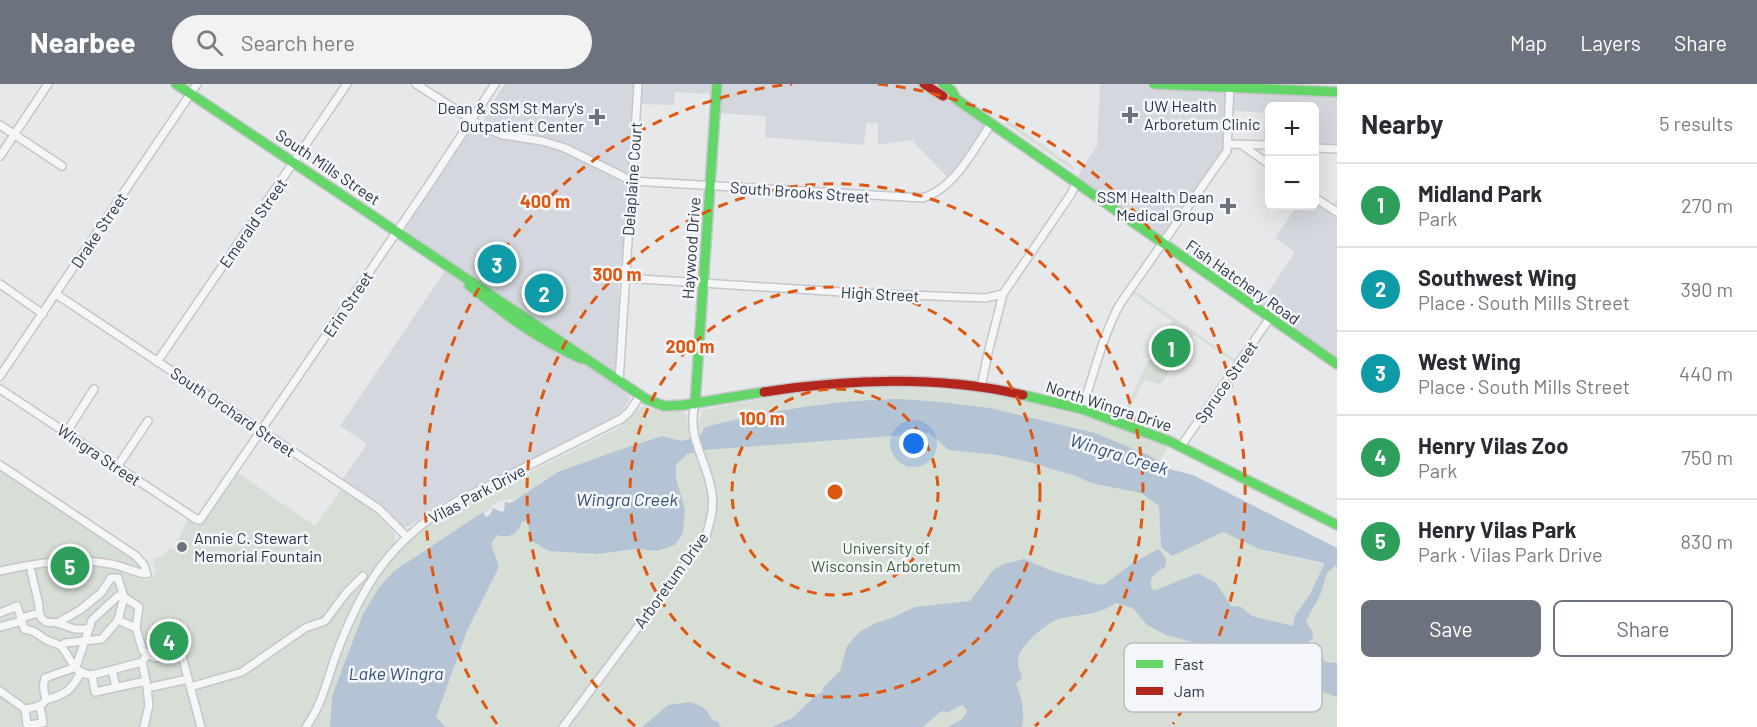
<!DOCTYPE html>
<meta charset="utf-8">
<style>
:root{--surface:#fff;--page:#f2f2f3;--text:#2b2b33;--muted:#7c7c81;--line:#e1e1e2;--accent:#6c737f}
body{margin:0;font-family:Barlow,sans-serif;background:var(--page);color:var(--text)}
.controls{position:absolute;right:18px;top:18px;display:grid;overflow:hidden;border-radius:9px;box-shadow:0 6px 24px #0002}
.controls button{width:54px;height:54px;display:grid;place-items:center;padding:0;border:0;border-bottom:2px solid var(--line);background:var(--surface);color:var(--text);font:30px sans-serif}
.you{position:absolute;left:914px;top:360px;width:21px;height:21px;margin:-15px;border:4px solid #fff;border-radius:50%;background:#1a73e8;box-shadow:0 0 0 9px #1a73e833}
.badge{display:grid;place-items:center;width:39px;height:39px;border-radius:50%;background:var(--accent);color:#fff;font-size:20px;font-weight:700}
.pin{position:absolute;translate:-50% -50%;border:3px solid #fff;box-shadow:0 2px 6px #0006}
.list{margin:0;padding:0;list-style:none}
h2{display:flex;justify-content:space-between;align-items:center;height:78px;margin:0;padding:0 24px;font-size:26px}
h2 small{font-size:20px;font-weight:400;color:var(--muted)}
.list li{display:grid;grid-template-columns:39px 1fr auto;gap:18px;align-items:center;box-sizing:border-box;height:84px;padding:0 24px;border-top:2px solid var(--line)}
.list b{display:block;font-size:22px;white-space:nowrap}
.list p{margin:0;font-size:20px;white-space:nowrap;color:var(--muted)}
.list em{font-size:20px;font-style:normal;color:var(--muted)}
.actions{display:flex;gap:12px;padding:18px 24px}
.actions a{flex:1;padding:14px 0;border:2px solid var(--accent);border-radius:9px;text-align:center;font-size:21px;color:var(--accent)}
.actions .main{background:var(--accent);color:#fff}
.icon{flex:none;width:33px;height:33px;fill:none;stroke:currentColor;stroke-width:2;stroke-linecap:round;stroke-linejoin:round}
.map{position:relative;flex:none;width:1337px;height:643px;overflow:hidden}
header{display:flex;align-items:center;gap:36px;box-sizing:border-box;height:84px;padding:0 30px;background:var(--accent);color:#fff}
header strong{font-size:28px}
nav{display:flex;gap:33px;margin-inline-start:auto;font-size:21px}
.search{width:420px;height:54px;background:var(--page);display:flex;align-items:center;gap:15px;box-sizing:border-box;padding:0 21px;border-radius:33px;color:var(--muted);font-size:22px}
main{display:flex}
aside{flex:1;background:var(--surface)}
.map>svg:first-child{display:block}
</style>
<header>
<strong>Nearbee</strong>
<div class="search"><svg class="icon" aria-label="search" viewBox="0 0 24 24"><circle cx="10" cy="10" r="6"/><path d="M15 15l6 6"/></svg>Search here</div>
<nav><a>Map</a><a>Layers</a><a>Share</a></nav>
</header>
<main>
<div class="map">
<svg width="1337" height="643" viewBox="0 0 1337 643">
<rect width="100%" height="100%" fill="#e6e8ea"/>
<path fill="#d4d7dd" d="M 505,0 L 633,0 L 628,81 L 623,97 L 628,101 L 628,111 L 619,202 L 618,277 L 614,301 L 627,310 L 630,315 L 621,329 L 611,336 L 442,419 L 410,442 L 403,443 L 389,428 L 342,396 L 367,360 L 340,342 L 451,178 L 409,149 L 406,146 L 406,141 L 470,47 L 474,45 L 484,48 L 488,40 L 485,38 L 484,31 Z
M 638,0 L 924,0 L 947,14 L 956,15 L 991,40 L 950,96 L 912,56 L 878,61 L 878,39 L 866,39 L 864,61 L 765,53 L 766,32 L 715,29 L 716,10 L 675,8 L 674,21 L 637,20 Z
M 1100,0 L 1176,0 L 1337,7 L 1337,65 L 1315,64 L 1314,22 L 1270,22 L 1269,61 L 1263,61 L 1265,29 L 1229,26 L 1227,67 L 1161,159 L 1076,100 L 1081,86 L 1097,62 Z
M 1315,113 L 1331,124 L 1337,117 L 1337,280 L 1257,225 L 1295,168 L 1275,154 L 1297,122 L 1314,122 Z"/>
<path fill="#d6ded6" d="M 1007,36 L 1037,57 L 1035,60 L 1005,39 Z
M 1039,58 L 1074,83 L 1073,86 L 1036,61 Z
M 1135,207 L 1235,276 L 1234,278 L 1194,251 L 1160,300 L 1144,296 L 1123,339 L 1120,338 L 1145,284 L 1172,237 L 1133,209 Z
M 894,303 C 938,305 981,308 1023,316 C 1073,326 1121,344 1168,363 L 1141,409 L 1159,422 L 1161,463 L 1223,448 L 1259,465 L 1337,483 L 1337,643 L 446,643 L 436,633 L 467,547 L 499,483 L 490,460 L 497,451 L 527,436 L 636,465 L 657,467 L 685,425 L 676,394 L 676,381 L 687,370 L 705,366 L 697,342 L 703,326 C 767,312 829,305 894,303 Z
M 644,322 L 661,327 L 681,327 L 685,329 L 687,333 L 690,355 L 682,357 L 662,352 L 613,368 L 558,388 L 514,417 L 512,415 L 499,417 L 484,430 L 483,428 L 394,487 L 332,612 L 330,643 L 0,643 L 0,385 L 135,475 L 140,481 L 140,493 L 147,497 L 151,495 L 156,487 L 153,477 L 157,473 L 162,473 L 169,464 L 174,465 L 188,436 L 198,441 L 203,438 L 238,389 L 315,442 L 341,406 C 354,414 404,441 394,460 L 401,466 L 421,446 L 443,432 L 617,345 C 626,339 634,325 644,322 Z"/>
<path fill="#b4c4d5" d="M 899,315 L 940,318 L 990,324 L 1095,349 L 1148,371 L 1173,386 L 1193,391 L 1337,464 L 1337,483 L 1335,482 C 1322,491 1326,500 1320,511 C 1316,520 1310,528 1306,537 L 1312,547 L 1313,555 L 1308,558 L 1325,578 L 1337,579 L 1337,613 L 1323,608 L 1320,603 L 1308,603 L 1288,587 L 1271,578 L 1235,568 L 1229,561 L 1212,563 L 1166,551 L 1147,541 L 1133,524 L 1116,519 C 1094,533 1082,529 1059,535 C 1046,539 1019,562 1018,576 C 1017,582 1021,588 1022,594 L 1016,600 C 1022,614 1025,628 1022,643 L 947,643 C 956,639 965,636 967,626 L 962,621 L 946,629 L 944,627 L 940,628 L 923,643 L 772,643 L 792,634 L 813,614 L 823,607 L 823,604 L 840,587 L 847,562 L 858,549 L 876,539 L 892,534 L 915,523 L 970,517 L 994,485 L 1004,480 L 1024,475 L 1052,487 L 1100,501 L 1105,500 L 1130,481 L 1158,465 C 1164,471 1168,475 1165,483 C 1155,488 1145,497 1154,507 L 1198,489 L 1216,499 L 1231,522 L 1241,523 L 1252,532 L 1293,542 L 1295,531 L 1309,512 L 1323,483 L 1324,479 L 1259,465 L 1223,448 L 1172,472 L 1161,463 L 1159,422 L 1141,409 L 1091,399 L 1076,392 L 1025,377 L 997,371 L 949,366 L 929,349 L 705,366 L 687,370 L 676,381 L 676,394 L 685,425 L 683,449 L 675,461 L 657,467 L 636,465 L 597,470 L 549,467 L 532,457 L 527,437 L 522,438 C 518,450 509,455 497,451 L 491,460 L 499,483 L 467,547 L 436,633 L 446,643 L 330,643 L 332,612 L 363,530 L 378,505 L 394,487 L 483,428 L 486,433 L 490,431 L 493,424 L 502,428 L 504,427 L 505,418 L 510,419 L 514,417 L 558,388 L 613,368 L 662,352 L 682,357 L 700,352 L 705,343 C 769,327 833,316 899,315 Z
M 690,618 C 701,621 707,624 711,635 L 718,638 L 721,643 L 642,643 L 668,621 Z"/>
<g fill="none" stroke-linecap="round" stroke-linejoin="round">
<g stroke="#c4c6c8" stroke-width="10">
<path id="street" d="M 416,0 L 483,43 L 503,51 L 542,57 L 565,64 L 632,97 L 923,114 C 955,104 973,66 991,40
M 0,41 L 62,82
M 1227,60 L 1270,61
M 1242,61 L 1270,81
M 1314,64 L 1337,65
M 0,72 L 48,0
M 1314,113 L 1337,128
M 625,194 L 857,209 L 985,214 L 1003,210 L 1071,110 L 1076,100
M 0,200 L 43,230
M 56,210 L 379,425 L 406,452
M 157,278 L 347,0
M 0,292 L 197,0
M 619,298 L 638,0
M 981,303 L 988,269 L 1003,210
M 0,305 L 196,435 L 200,436 L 428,102 L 495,0
M 1082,325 C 1094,290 1102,253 1120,220 L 1227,67 L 1230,0
M 66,349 L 94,305
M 1181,362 L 1270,234
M 0,381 L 136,472 L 144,481 L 147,490 C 134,489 123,482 111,480 C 74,473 36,479 0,487
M 117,383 L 148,337
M 31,487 L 39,521 L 39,529
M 0,529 L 17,522 L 22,537 L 0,543
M 21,534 L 39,529 L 42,535 L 46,538 L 57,539 L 75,545 L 88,545
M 118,536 L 136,544
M 22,537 L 24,545 C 38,548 35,549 45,555 C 50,559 58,559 62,563 C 71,575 74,590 92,591
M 57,539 L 80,526 L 101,509 L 111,494 L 118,494 L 124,513 L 139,523 L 136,544 L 143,567 L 155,574 L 177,570 L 182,572 L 201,643
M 142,578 L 146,597
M 112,586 L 142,578 L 147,571
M 116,603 L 112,586 L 92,591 L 95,608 L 146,597 L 147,604 L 188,595
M 190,603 L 242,588 L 305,544 L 325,537 L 346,509 L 363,492
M 0,607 L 25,625
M 46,616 C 66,610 71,607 81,588
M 40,622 L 43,639 L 27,641 L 25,625 C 60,619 38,612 45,594 L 76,583 L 92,536 L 118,512 L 124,513 L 118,536 L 102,555 L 65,559 L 61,562
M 144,643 L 149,621 L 147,604
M 306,643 C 322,621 327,596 336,571 C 361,503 390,456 454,419 L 621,335 L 629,328 L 640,312
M 563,643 L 706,452 C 710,438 714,425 712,410 C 708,377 686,355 695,320"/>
</g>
<g stroke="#c4c6c8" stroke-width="12">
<path id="fast" d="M 176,0 L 646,315 L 664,322 L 684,321 L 764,308
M 943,0 L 952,7 L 956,15 L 1337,280
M 1154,0 L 1337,8
M 469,201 C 504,230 540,257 582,275
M 1023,311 L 1082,325 L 1169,357 L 1337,441
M 695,320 L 717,0"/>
</g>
<g stroke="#c4c6c8" stroke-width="12">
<path id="jam" d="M 924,0 L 943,12
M 764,308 C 849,295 937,291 1023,311"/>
</g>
<use href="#street" stroke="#f5f6f7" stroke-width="7"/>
<use href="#fast" stroke="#63d668" stroke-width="9"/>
<use href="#jam" stroke="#b3261e" stroke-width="9"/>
</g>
<g fill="none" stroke="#df570f" stroke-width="3" stroke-dasharray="10 8">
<circle cx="835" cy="408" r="103"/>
<circle cx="835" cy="408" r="205"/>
<path d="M635 642A308 308 0 1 1 1035 642"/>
<path d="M497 640A410 410 0 0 1 792 0M878 0A410 410 0 0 1 1173 640"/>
</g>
<g fill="#6c737f" stroke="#f4f6f9" stroke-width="2">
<path d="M1127 22h6v6h6v6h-6v6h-6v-6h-6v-6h6z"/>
<path d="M594 24h6v6h6v6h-6v6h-6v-6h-6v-6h6z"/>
<path d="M1225 113h6v6h6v6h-6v6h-6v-6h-6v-6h6z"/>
<circle cx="182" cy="463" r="6"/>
</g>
<g text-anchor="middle" stroke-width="5" stroke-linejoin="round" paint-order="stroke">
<g font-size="16" fill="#2b3445" stroke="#f4f6f9" text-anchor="start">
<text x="1144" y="28">UW Health<tspan x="1144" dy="18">Arboretum Clinic</tspan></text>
<text x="584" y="30" text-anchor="end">Dean &amp; SSM St Mary's<tspan x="584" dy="18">Outpatient Center</tspan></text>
<text x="1214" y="119" text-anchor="end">SSM Health Dean<tspan x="1214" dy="18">Medical Group</tspan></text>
<text x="194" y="460">Annie C. Stewart<tspan x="194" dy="18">Memorial Fountain</tspan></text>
</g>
<g font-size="16" fill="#2b3445" stroke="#f4f6f9">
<text transform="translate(328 83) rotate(34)" y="6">South Mills Street</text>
<text transform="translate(632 95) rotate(-86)" y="6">Delaplaine Court</text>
<text transform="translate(800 108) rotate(4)" y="6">South Brooks Street</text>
<text transform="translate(253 139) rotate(-55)" y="6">Emerald Street</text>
<text transform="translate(99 146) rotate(-56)" y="6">Drake Street</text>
<text transform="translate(691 164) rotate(-86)" y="6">Haywood Drive</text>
<text transform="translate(1243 198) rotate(35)" y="6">Fish Hatchery Road</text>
<text transform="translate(880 210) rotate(3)" y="6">High Street</text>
<text transform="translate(348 220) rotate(-56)" y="6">Erin Street</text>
<text transform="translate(1226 298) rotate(-55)" y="6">Spruce Street</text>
<text transform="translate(1109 322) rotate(18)" y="6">North Wingra Drive</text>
<text transform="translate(233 328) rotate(34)" y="6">South Orchard Street</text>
<text transform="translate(99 371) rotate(34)" y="6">Wingra Street</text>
<text transform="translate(477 410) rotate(-28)" y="6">Vilas Park Drive</text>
<text transform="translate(671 496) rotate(-54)" y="6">Arboretum Drive</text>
</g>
<g font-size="16" fill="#3f6138" stroke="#f4f6f9">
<text x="886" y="470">University of<tspan x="886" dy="18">Wisconsin Arboretum</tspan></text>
</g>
<g font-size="18" font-style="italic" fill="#34527a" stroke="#f4f6f9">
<text transform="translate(1119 371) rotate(17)" y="6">Wingra Creek</text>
<text x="627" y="422">Wingra Creek</text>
<text x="396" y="596">Lake Wingra</text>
</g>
</g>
<rect x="1124" y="559" width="198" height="69" rx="9" fill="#f4f6f9" stroke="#b8bcc3" stroke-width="1.5"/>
<rect x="1136" y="576" width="27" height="8" fill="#63d668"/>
<rect x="1136" y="603" width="27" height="8" fill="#b3261e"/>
<g font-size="16" fill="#2b3445">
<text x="1174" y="586">Fast</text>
<text x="1174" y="613">Jam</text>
</g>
<circle cx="835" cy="408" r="9" fill="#df570f" stroke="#f4f6f9" stroke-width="3"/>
<g font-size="18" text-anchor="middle" font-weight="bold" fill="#df570f" stroke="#f4f6f9" stroke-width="5" stroke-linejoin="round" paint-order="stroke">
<text x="545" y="124">400 m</text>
<text x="617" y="197">300 m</text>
<text x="690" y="269">200 m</text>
<text x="762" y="341">100 m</text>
</g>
</svg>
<div class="controls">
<button>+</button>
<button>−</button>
</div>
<div class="you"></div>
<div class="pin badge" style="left:1171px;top:264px;background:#2e9e5b">1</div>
<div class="pin badge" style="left:544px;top:209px;background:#0f9aa8">2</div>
<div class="pin badge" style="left:497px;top:180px;background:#0f9aa8">3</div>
<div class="pin badge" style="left:169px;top:557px;background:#2e9e5b">4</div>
<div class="pin badge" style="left:70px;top:482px;background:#2e9e5b">5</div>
</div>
<aside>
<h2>Nearby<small>5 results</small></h2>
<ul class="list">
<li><span class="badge" style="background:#2e9e5b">1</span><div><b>Midland Park</b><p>Park</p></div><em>270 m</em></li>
<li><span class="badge" style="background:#0f9aa8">2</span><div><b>Southwest Wing</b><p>Place · South Mills Street</p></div><em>390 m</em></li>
<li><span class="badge" style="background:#0f9aa8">3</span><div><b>West Wing</b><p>Place · South Mills Street</p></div><em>440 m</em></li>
<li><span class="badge" style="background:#2e9e5b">4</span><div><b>Henry Vilas Zoo</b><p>Park</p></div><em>750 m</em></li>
<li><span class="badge" style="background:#2e9e5b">5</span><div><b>Henry Vilas Park</b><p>Park · Vilas Park Drive</p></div><em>830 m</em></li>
</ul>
<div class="actions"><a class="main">Save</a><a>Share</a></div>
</aside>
</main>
